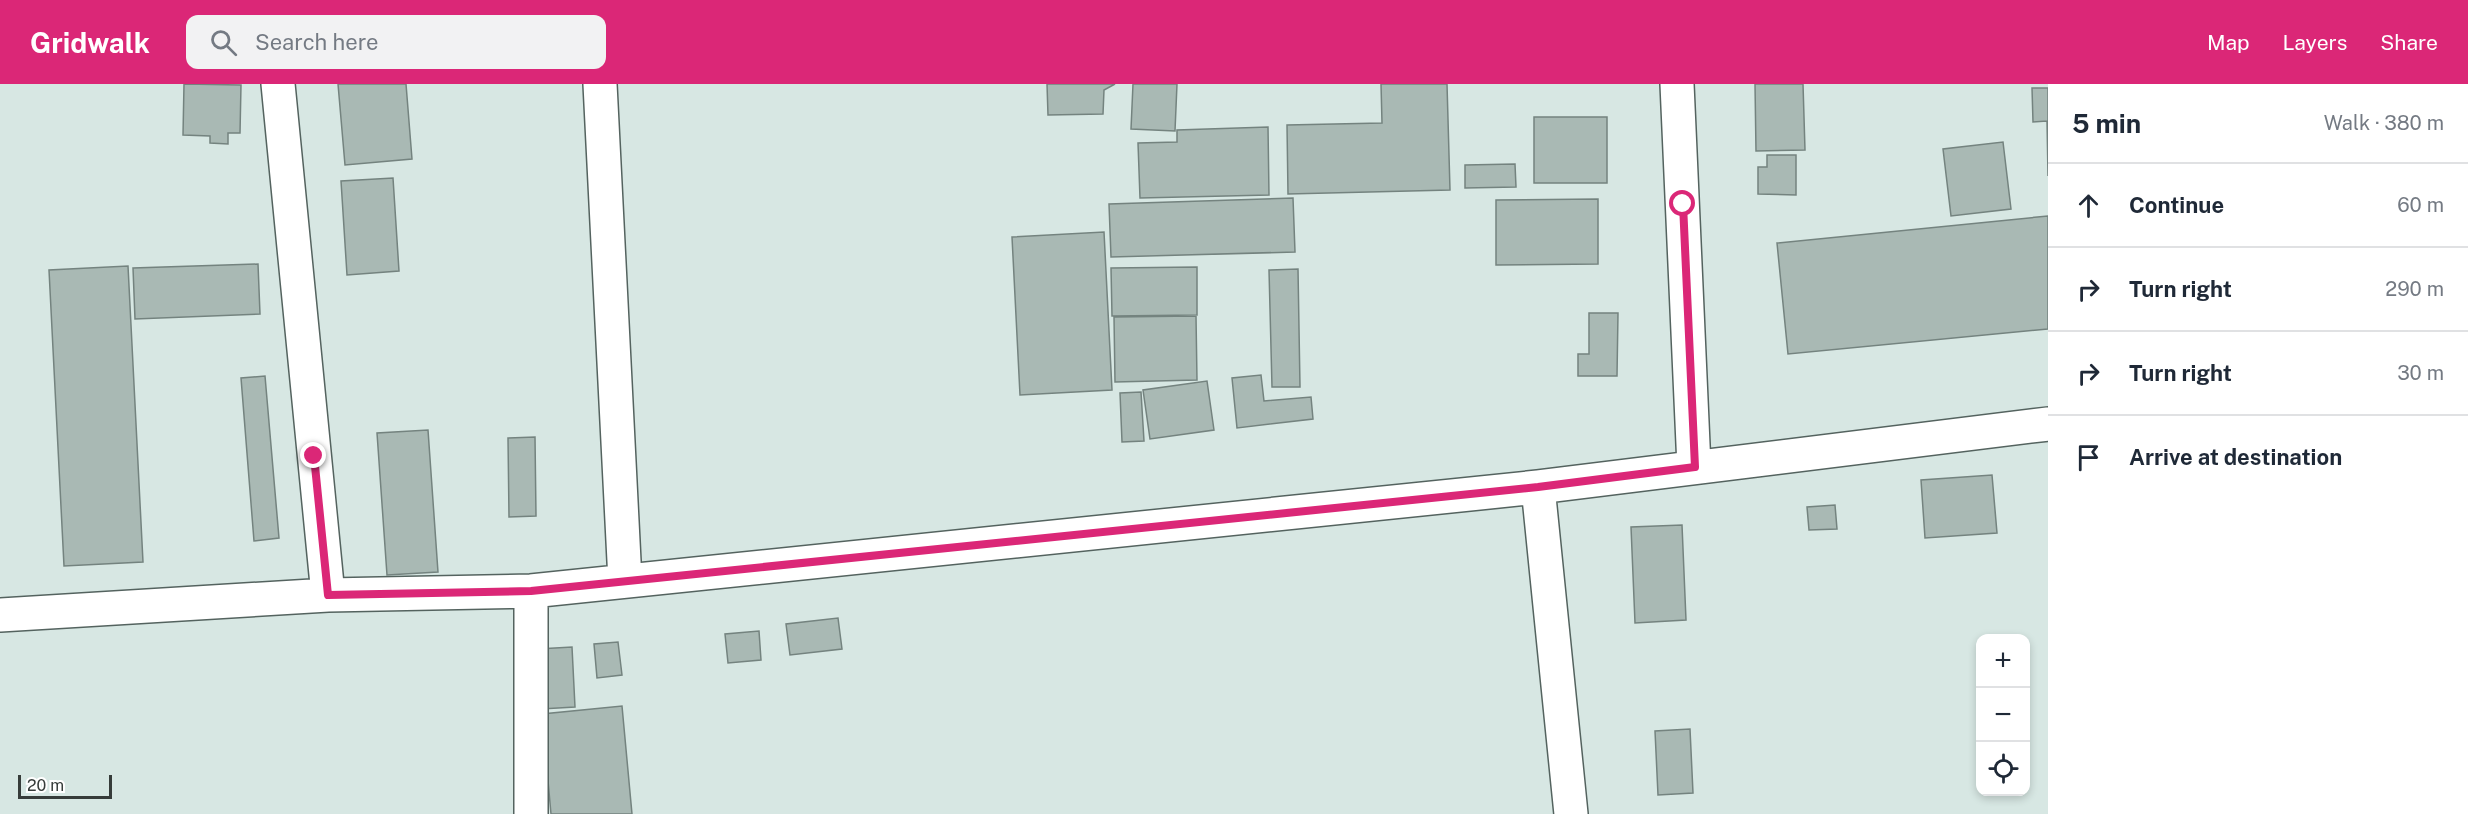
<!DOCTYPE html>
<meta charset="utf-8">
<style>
:root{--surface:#fff;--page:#f2f2f3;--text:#1f2937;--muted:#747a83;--line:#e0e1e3;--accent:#db2777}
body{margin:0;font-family:"Public Sans",sans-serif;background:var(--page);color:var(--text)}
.controls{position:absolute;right:18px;bottom:18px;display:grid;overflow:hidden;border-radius:12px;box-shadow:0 3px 9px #0003}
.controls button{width:54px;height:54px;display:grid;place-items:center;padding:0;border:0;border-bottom:2px solid var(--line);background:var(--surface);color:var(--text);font:30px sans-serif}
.scale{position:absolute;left:18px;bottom:15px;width:94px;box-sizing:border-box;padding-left:6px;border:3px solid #363c3a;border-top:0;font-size:16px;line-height:21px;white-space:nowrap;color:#363c3a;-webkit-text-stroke:4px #fff;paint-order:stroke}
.stop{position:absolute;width:18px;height:18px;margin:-14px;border:4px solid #db2777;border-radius:50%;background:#fff}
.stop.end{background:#db2777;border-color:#fff;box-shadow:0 2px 6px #0008}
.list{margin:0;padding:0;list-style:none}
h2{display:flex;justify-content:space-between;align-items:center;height:78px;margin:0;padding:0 24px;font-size:26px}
h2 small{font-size:20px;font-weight:400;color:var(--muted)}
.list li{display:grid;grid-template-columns:39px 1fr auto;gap:18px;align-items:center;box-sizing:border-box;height:84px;padding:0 24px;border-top:2px solid var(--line)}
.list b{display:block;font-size:22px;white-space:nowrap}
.list em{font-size:20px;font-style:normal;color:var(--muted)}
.icon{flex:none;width:33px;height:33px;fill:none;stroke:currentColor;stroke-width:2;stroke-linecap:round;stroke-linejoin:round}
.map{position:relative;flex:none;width:2048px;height:730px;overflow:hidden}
header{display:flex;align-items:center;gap:36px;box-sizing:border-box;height:84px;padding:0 30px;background:var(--accent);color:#fff}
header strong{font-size:28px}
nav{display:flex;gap:33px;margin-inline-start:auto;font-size:21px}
.search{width:420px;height:54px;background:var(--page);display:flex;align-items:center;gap:15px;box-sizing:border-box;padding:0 21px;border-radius:12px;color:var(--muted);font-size:22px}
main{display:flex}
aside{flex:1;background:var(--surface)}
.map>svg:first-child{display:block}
</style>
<header>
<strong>Gridwalk</strong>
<div class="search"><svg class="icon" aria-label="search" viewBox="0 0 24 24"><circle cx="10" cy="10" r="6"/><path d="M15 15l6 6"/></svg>Search here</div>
<nav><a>Map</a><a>Layers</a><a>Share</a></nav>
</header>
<main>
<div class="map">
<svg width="2048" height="730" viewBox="0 0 2048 730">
<rect width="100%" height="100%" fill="#d7e7e3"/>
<path fill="#a9b9b4" stroke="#74837f" stroke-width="1.5" d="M 184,0 L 241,1 L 240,49 L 228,49 L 228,60 L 210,59 L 210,52 L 183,51 Z
M 338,0 L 406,0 L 412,75 L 345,81 Z
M 1047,0 L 1115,0 L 1104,6 L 1103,30 L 1048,31 Z
M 1133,0 L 1177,0 L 1175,47 L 1131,45 Z
M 1381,0 L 1447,0 L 1450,106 L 1288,110 L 1287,41 L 1382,39 Z
M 1755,0 L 1803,0 L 1805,66 L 1756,67 Z
M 2032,4 L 2048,4 L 2048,92 L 2047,37 L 2033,38 Z
M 1534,33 L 1607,33 L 1607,99 L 1534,99 Z
M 1268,43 L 1269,111 L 1140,114 L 1138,59 L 1177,58 L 1177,46 Z
M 2003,58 L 2011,125 L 1951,132 L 1943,65 Z
M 1767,71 L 1796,71 L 1796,111 L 1758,110 L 1758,83 L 1767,83 Z
M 1515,80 L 1516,103 L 1465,104 L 1465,81 Z
M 393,94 L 399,187 L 347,191 L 341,97 Z
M 1293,114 L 1295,168 L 1111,173 L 1109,120 Z
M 1598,115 L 1598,180 L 1496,181 L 1496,116 Z
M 2048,132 L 2048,245 L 1788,270 L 1777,159 Z
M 1104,148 L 1112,306 L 1020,311 L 1012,153 Z
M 258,180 L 260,230 L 135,235 L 133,184 Z
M 128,182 L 143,478 L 64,482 L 49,186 Z
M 1197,183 L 1197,231 L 1112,232 L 1111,184 Z
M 1298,185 L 1300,303 L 1272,303 L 1269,186 Z
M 1589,229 L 1618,229 L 1617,292 L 1578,292 L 1578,270 L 1589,270 Z
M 1196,232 L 1197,296 L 1115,298 L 1114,233 Z
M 1261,291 L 1264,317 L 1311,313 L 1313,335 L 1237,344 L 1232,294 Z
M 265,292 L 279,454 L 254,457 L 241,294 Z
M 1207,297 L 1214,346 L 1150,355 L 1143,306 Z
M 1141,308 L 1144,357 L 1122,358 L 1120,309 Z
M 428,346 L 438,488 L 387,491 L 377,349 Z
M 535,353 L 536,432 L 509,433 L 508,354 Z
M 1992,391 L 1997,449 L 1925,454 L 1921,396 Z
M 1835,421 L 1837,445 L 1809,446 L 1807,423 Z
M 1682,441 L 1686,536 L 1635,539 L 1631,443 Z
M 838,534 L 842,565 L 790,571 L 786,540 Z
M 759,547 L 761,576 L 728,579 L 725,550 Z
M 618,558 L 622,591 L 597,594 L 594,560 Z
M 572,563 L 575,623 L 541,625 L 538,565 Z
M 622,622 L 632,730 L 551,730 L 542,630 Z
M 1690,645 L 1693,709 L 1658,711 L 1655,647 Z"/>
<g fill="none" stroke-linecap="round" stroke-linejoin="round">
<g stroke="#54635f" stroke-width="36">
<path id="minor" d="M 278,0 L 328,511
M 600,0 L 625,497
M 1677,0 L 1694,383
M 1538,403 L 1571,730
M 0,531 L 328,511 L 531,507 L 1538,403 L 2048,340
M 531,730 L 531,507"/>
</g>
<use href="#minor" stroke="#fff" stroke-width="33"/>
</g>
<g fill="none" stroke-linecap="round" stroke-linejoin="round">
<path stroke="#db2777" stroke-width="8" d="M 314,372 L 328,511 L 531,507 L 1538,403 L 1695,383 L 1683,120"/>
</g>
</svg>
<div class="controls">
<button>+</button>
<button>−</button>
<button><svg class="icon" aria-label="locate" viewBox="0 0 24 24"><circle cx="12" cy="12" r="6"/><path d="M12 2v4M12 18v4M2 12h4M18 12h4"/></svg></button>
</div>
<div class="scale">20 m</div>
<div class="stop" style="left:1683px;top:120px"></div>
<div class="stop end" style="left:314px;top:372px"></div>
</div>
<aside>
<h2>5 min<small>Walk · 380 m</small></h2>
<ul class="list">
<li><svg class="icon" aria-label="ahead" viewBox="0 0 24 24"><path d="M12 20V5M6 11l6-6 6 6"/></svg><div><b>Continue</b></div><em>60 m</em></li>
<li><svg class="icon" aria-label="right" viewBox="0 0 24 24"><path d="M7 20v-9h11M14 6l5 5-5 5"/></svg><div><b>Turn right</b></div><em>290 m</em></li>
<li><svg class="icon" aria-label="right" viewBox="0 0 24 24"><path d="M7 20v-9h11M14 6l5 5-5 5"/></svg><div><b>Turn right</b></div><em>30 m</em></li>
<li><svg class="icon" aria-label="arrive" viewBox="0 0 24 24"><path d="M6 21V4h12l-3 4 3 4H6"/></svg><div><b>Arrive at destination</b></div></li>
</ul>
</aside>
</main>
